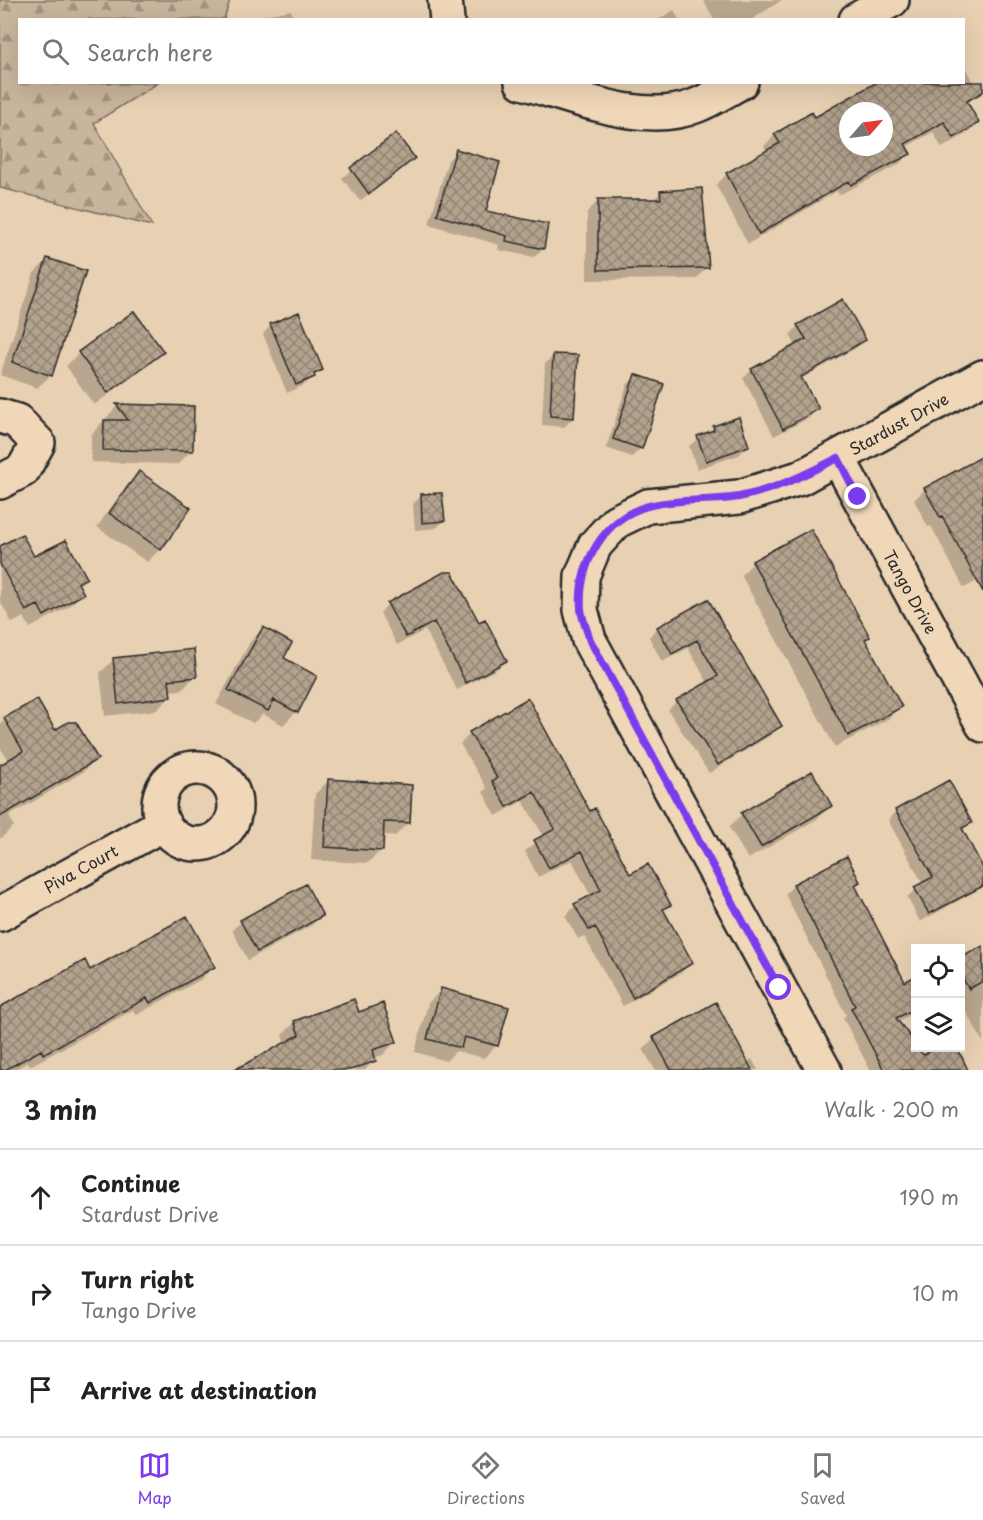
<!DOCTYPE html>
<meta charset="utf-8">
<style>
:root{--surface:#fff;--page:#f6f6f6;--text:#222;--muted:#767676;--line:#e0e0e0;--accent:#7c3aed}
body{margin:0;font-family:"Playpen Sans",sans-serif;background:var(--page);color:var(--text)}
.controls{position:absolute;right:18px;bottom:18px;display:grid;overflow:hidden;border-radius:0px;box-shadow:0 6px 24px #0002}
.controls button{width:54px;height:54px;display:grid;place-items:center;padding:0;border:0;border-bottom:2px solid var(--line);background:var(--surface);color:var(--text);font:30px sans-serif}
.compass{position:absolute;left:839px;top:102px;width:54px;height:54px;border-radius:50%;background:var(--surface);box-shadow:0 6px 24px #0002;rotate:62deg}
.stop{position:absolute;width:18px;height:18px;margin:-14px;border:4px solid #7c3aed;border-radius:50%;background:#fff}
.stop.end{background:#7c3aed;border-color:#fff;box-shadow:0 2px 6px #0008}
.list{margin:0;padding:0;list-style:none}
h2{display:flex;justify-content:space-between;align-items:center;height:78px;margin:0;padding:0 24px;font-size:26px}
h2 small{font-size:20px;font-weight:400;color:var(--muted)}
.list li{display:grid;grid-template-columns:39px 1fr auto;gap:18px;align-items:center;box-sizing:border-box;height:96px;padding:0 24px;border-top:2px solid var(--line)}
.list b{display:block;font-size:22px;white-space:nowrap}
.list p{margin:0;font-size:20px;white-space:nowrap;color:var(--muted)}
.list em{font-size:20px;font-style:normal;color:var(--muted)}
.icon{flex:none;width:33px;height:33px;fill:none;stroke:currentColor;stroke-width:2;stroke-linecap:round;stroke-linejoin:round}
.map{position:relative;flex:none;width:983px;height:1070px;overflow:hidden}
.search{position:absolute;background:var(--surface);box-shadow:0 6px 24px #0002;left:18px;right:18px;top:18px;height:66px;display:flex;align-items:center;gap:15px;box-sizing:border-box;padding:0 21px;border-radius:0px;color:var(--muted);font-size:22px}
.sheet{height:366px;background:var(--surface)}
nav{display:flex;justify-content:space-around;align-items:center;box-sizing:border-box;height:84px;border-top:2px solid var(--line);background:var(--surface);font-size:16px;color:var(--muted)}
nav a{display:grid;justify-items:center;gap:3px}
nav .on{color:var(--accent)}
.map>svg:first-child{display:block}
</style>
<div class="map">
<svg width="983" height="1070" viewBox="0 0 983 1070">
<defs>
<pattern id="forest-firs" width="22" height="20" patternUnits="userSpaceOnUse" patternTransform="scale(1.5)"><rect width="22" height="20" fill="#c8b59c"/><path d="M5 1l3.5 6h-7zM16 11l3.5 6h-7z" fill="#a3937f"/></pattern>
<pattern id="building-cross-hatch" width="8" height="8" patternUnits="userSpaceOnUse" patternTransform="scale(1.5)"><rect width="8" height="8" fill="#b3a28d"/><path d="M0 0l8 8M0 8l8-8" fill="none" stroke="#928473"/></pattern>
</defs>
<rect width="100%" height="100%" fill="#e8d0b2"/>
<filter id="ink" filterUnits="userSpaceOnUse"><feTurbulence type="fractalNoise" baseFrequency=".0167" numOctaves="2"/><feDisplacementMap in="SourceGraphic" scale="12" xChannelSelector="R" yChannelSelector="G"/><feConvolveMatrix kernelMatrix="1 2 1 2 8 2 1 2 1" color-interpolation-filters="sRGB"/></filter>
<g filter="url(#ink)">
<path fill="url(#forest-firs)" stroke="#7a7064" stroke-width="1.5" d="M 0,0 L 230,0 L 224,19 L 20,20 L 20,82 L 158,83 L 94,123 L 152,226 L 0,188 Z"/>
<path fill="#0003" fill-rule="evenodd" d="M 703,0 L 782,0 L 751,20 L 714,20 Z
M 291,10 L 293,20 L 243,20 L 243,19 Z
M 674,10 L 679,20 L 658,20 Z
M 964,65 L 979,92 L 968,103 L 977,123 L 966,134 L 942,148 L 933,132 L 906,147 L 909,154 L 898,165 L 839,195 L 837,191 L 748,244 L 716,185 L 727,174 L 767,152 L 764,146 L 775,135 L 815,119 L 880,82 L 964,82 ZM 848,111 L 884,111 L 884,147 L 848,147 Z
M 396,135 L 413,158 L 360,201 L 342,178 Z
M 457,151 L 484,212 L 543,249 L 534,257 L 498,250 L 499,245 L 429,224 L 448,160 Z
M 661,192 L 707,267 L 696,279 L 587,280 L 587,212 L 599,200 L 652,201 Z
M 47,260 L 51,375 L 37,388 L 0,375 L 34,273 Z
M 133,314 L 162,352 L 149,365 L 94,405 L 66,366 L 79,353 Z
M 271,325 L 321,370 L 304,385 L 287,393 L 263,334 Z
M 798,326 L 865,340 L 856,348 L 801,379 L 817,409 L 809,418 L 774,436 L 743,378 L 752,370 L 796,346 L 790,335 Z
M 554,355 L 573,418 L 564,427 L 542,425 L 545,364 Z
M 636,376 L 641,448 L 632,457 L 606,448 L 627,385 Z
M 117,406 L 192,407 L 191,451 L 178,464 L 91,462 L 91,435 ZM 124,418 L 127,418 L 131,427 Z
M 738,419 L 748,446 L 739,455 L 697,469 L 689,446 L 713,428 Z
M 983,457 L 983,578 L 964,588 L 931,526 L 928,527 L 914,500 L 925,489 Z
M 139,473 L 160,549 L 147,562 L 97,527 L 126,486 Z
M 421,496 L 444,521 L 436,528 L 415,530 L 413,504 Z
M 810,531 L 862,640 L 900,707 L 888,719 L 835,747 L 741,575 L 753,563 Z
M 0,548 L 85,578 L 77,586 L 82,594 L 68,607 L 30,628 L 24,617 L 12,623 L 0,601 Z
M 707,601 L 780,726 L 771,735 L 709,773 L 668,710 L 677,701 L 708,683 L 688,648 L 662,662 L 649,637 L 657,628 Z
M 388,604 L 478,624 L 506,661 L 497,669 L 457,690 L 425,630 L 397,645 L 380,613 Z
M 263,628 L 282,659 L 296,712 L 283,725 L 263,714 L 253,723 L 216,704 L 250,642 Z
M 113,660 L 195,676 L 182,690 L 169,691 L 170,697 L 157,710 L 105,716 L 100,673 Z
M 5,719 L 54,732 L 96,759 L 83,772 L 9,816 L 14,826 L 0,839 L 0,767 L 9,762 L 0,747 L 0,724 Z
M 470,734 L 589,813 L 629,876 L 669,905 L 662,912 L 691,963 L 681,973 L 623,1006 L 584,936 L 578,939 L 565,916 L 575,906 L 591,897 L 572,860 L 538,877 L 525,851 L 544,837 L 523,801 L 496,816 L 483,792 L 487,788 L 460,744 Z
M 328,781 L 408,823 L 395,836 L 382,835 L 381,850 L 368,863 L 311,860 L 315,794 Z
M 830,806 L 817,819 L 748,859 L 729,827 L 742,814 Z
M 896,811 L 971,822 L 962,831 L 983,871 L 983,887 L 920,922 L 907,897 L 923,884 L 888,820 Z
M 859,882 L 854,886 L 904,984 L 916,978 L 916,1013 L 897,1021 L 924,1057 L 967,1070 L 870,1070 L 843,1018 L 846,1015 L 785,894 L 794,885 Z
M 305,886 L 321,916 L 312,925 L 248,960 L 232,930 L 241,922 Z
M 983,947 L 983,1042 L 960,1001 L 960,960 Z
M 214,966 L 200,980 L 136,1015 L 133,1010 L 30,1066 L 28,1062 L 14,1070 L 0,1070 L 0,1008 L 90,972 Z
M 441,990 L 497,1045 L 484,1058 L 456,1051 L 446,1061 L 415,1052 L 428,1003 Z
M 358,1014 L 396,1041 L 383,1055 L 373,1058 L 374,1060 L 365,1070 L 237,1070 L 285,1045 L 282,1035 L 295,1022 Z
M 654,1038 L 746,1062 L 752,1059 L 758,1070 L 655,1070 L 643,1049 Z"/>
<path fill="url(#building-cross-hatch)" stroke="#2b2b2b" stroke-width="1.5" fill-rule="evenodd" d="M 877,82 L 983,82 L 983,92 L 967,101 L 979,123 L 954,138 L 944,122 L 905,144 L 911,154 L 851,185 L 849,181 L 759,234 L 726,173 L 780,143 L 774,134 L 812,112 L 815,117 ZM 848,111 L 884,111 L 884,147 L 848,147 Z
M 396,133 L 415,158 L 369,194 L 350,168 Z
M 456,149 L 500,162 L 486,211 L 548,224 L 544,249 L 506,241 L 507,236 L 437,215 Z
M 702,188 L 709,268 L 598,270 L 598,199 L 661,199 L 660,191 Z
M 47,258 L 86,271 L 52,376 L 12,362 Z
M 843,299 L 866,340 L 801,377 L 819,409 L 783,429 L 751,369 L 806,339 L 797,325 Z
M 134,311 L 164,352 L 108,393 L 78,352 Z
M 299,312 L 323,370 L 314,374 L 315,377 L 296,385 L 270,324 Z
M 553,354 L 578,355 L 574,418 L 550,416 Z
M 635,374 L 664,384 L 642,449 L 613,439 Z
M 116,404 L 194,406 L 193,451 L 103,450 L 104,420 L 128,420 Z
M 739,417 L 749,446 L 706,461 L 697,436 L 714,430 L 713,426 Z
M 983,456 L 983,592 L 942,516 L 940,517 L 924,488 Z
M 139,471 L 191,508 L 161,550 L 109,513 Z
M 442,493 L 445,521 L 422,523 L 421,494 Z
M 811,529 L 870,637 L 865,639 L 902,707 L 848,736 L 752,561 Z
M 22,534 L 34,556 L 66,540 L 87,578 L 78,583 L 84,594 L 44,616 L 38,605 L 26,611 L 0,564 L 0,546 Z
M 444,572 L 452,572 L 479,622 L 485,619 L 507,661 L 466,683 L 434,622 L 406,637 L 387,603 Z
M 708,599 L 782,726 L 718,765 L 676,700 L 718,676 L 697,640 L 672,654 L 657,627 Z
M 263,627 L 292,643 L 284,658 L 317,676 L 298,713 L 274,700 L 268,711 L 228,690 Z
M 194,649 L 197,677 L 169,680 L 171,697 L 118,704 L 113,658 Z
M 528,698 L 590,811 L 595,808 L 630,874 L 648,864 L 671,905 L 663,909 L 693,963 L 633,998 L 595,927 L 589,930 L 574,904 L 601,890 L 582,851 L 549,868 L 534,840 L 555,829 L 534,792 L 507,807 L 492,781 L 497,778 L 469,732 Z
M 37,699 L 55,730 L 68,722 L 76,722 L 98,759 L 0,817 L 0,765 L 23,751 L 4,718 Z
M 812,771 L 832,806 L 761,847 L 741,813 Z
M 328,779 L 412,785 L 410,823 L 384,822 L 383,851 L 324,847 Z
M 949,780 L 972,823 L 962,828 L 983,868 L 983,886 L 929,914 L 914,887 L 933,877 L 895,810 Z
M 847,856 L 860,882 L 855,885 L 905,982 L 915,976 L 915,1009 L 896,1018 L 915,1043 L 915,1047 L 924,1055 L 937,1047 L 957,1047 L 968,1070 L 884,1070 L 851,1008 L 855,1006 L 793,884 Z
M 306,884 L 323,916 L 257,952 L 240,920 Z
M 187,916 L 215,967 L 150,1003 L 147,998 L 43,1054 L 41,1050 L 5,1070 L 0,1070 L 0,1007 L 85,960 L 90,970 Z
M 983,946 L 983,981 L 969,989 L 960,974 L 960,958 Z
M 441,988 L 509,1007 L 498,1046 L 464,1037 L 461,1048 L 427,1039 Z
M 354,999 L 359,1012 L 383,1003 L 397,1042 L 373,1050 L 376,1061 L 350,1070 L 234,1070 L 299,1035 L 294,1021 Z
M 716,1002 L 752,1070 L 671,1070 L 653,1037 Z"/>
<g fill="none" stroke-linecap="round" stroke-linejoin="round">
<g stroke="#2b2b2b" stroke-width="38">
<path id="minor" d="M 445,0 L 447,20
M 856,20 L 892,0
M 522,82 C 573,96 644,127 695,106 C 711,100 726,90 741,82
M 0,416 L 17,421 L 38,443 L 23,470 L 0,482
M 838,458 L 983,725
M159 806a38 38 0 1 1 76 0a38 38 0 1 1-76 0Z
M 0,914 L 163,824
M 824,1070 L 589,640 L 581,610 L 582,576 L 595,545 L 617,521 L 648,506 L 739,497 L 800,478 L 983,377"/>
</g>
<use href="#minor" stroke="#f0d7b8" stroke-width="33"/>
</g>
</g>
<g fill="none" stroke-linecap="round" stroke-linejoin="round" filter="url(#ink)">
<path stroke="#7c3aed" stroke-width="8" d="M 779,988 L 590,640 C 587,630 582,619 581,609 C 578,565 603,518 648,506 C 677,498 710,502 739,497 C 775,490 806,474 838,458 L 858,497"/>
</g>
<g text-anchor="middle" stroke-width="4.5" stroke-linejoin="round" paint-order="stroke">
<g font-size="16" fill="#2b2b2b" stroke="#f0d7b8">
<text transform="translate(899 424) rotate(-29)" y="6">Stardust Drive</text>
<text transform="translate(910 592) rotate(61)" y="6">Tango Drive</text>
<text transform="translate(81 869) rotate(-29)" y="6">Piva Court</text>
</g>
</g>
</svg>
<div class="controls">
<button><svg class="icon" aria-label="locate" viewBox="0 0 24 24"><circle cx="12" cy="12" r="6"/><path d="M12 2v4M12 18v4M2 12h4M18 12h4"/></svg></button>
<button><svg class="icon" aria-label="layers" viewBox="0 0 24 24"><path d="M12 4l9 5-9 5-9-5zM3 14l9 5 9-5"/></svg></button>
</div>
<svg class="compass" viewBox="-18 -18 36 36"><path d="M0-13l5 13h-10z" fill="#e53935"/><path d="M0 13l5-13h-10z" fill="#767676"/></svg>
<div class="stop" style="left:779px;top:988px"></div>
<div class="stop end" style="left:858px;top:497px"></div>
<div class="search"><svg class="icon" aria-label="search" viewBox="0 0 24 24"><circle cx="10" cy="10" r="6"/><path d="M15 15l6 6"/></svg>Search here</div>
</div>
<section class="sheet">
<h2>3 min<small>Walk · 200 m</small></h2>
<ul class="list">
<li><svg class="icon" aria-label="ahead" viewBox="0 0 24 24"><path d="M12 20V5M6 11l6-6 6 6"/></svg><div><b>Continue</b><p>Stardust Drive</p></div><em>190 m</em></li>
<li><svg class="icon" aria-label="right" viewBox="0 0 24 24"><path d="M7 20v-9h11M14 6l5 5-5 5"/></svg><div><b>Turn right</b><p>Tango Drive</p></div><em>10 m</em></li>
<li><svg class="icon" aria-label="arrive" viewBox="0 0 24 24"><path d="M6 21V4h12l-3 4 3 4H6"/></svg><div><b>Arrive at destination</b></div></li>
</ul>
</section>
<nav>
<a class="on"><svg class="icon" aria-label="map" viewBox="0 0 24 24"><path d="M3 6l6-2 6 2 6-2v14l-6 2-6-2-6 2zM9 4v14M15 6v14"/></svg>Map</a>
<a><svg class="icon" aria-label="directions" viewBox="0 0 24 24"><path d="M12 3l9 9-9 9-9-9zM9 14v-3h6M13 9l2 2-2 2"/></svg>Directions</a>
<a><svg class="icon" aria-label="saved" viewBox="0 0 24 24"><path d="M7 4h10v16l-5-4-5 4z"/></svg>Saved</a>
</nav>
